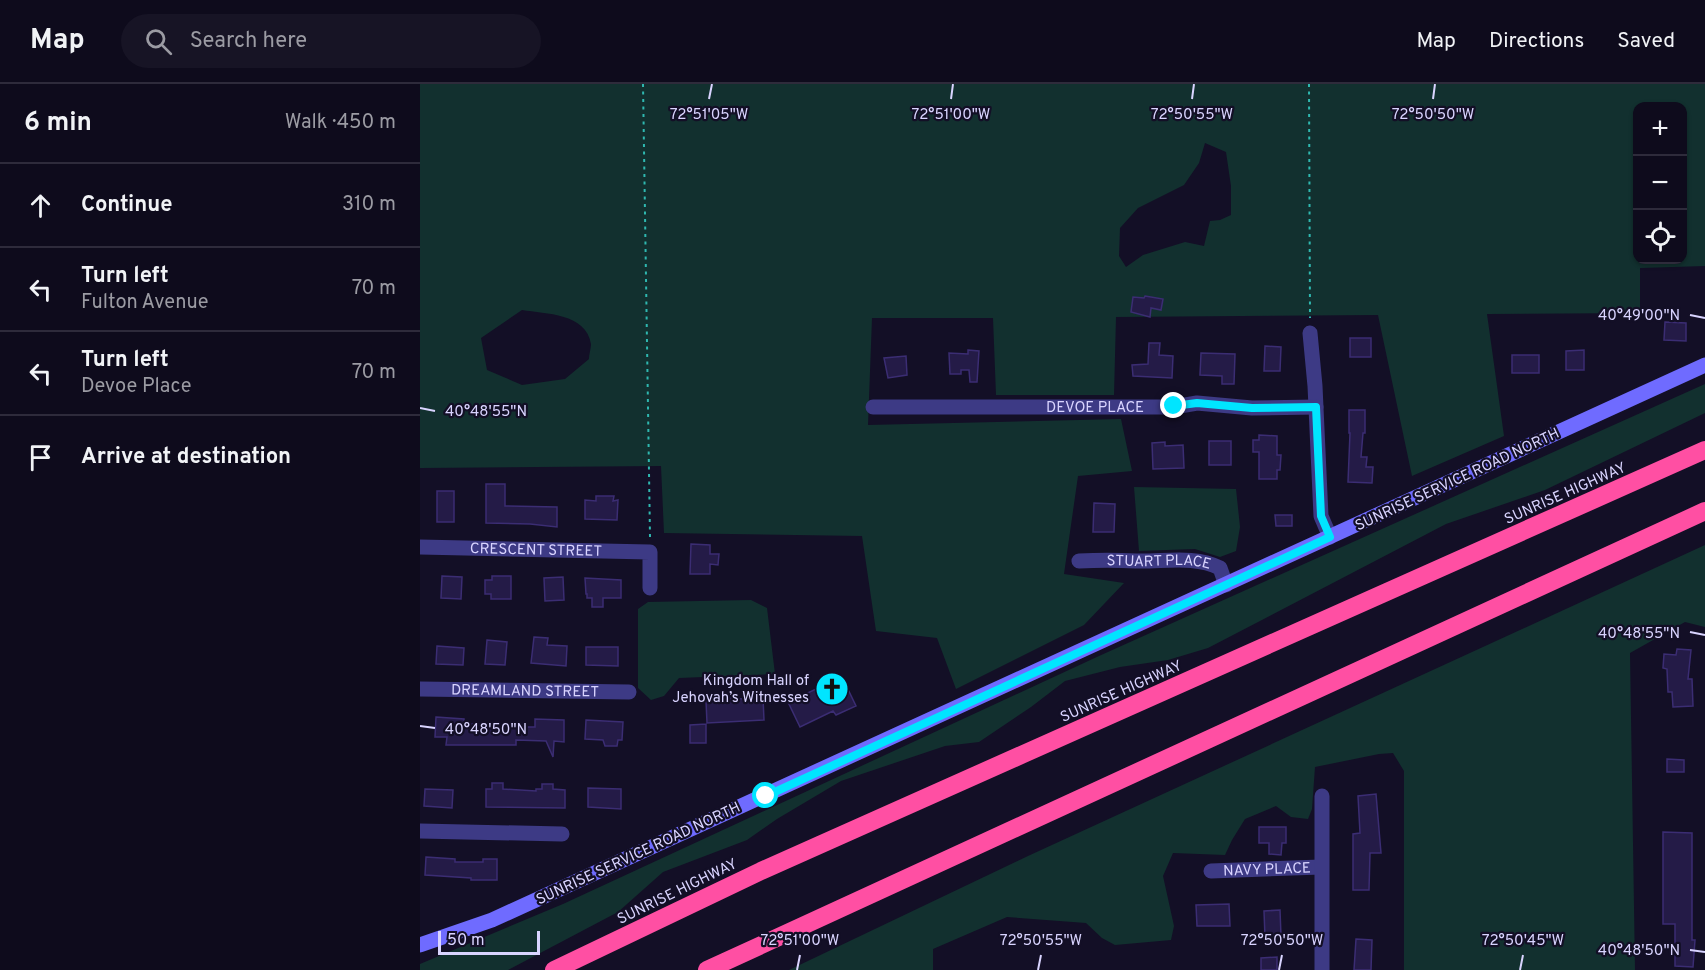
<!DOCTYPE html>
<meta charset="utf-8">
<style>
:root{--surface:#0e0b1c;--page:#171425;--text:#f1f3f6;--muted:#9b9ba3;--line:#2e2b3b}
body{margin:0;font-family:Overpass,sans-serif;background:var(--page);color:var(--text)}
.controls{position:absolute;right:18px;top:18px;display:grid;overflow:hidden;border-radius:12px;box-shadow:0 2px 4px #0004}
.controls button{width:54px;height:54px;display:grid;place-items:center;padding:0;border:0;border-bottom:2px solid var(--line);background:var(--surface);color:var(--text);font:30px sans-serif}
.scale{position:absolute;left:18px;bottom:15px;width:102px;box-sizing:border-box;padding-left:6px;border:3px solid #d9d4ff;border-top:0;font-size:16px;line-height:21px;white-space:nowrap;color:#d9d4ff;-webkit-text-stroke:4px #130f26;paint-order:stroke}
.stop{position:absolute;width:18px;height:18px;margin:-14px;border:4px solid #00e5ff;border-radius:50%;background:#fff}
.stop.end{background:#00e5ff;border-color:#fff;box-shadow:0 2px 6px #0008}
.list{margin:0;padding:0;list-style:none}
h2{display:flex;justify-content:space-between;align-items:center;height:78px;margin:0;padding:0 24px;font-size:26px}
h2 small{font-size:20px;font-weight:400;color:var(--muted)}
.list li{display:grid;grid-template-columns:39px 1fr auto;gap:18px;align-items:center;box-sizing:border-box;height:84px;padding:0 24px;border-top:2px solid var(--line)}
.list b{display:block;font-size:22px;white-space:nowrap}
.list p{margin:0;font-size:20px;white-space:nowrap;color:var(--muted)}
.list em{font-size:20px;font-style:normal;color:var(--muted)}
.icon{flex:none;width:33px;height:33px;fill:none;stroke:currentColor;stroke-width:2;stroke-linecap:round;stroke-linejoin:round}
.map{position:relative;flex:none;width:1285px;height:886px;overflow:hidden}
header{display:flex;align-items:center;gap:36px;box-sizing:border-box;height:84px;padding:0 30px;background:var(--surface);border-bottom:2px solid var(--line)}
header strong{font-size:28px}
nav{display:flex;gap:33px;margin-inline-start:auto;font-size:21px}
.search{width:420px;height:54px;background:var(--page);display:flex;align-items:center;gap:15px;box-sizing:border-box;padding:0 21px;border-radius:33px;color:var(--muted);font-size:22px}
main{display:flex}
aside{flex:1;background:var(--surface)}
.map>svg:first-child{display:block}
</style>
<header>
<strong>Map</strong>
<div class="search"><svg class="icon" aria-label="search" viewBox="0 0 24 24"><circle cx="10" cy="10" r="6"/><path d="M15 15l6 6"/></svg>Search here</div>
<nav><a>Map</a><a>Directions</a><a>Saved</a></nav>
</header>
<main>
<aside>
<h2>6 min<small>Walk · 450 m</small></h2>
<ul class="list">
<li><svg class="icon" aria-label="ahead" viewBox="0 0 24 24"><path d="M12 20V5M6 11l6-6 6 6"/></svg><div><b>Continue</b></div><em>310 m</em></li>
<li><svg class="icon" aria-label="left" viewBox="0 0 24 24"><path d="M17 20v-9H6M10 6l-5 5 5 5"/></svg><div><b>Turn left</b><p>Fulton Avenue</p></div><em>70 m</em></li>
<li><svg class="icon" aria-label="left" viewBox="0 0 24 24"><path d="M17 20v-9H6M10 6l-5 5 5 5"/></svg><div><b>Turn left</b><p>Devoe Place</p></div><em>70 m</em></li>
<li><svg class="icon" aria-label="arrive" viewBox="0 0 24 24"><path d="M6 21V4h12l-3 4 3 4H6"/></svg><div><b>Arrive at destination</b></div></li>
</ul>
</aside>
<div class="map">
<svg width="1285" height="886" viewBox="0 0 1285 886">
<rect width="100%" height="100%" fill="#130f26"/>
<path fill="#12302f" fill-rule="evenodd" d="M 0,0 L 1285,0 L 1285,182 L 1220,184 L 1220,229 L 1067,230 L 1084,352 L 992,392 L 958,231 L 696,233 L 694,311 L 576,311 L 573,234 L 452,234 L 448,341 L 701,335 L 712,387 L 658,392 L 644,490 L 704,499 L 664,541 L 536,605 L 517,554 L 456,547 L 442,452 L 244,449 L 241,382 L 0,384 ZM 1218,22 L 1262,22 L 1262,176 L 1218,176 ZM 785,59 L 806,68 L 811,102 L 811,131 L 800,136 L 790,137 L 784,162 L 765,158 L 723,171 L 706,183 L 699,172 L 700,144 L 718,124 L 764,101 L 779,79 ZM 102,226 C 126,230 166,229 171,260 C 171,264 169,271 169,275 L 145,295 L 102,301 L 67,286 L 61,254 Z
M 1285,300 L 1285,329 L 1125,406 L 1026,440 L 788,564 L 748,576 L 700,583 L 645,597 L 611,623 L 559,658 L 525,662 L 421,697 L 357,735 L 327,756 L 243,788 L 198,828 L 88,886 L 0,886 L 0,880 L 143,820 L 679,572 Z
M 714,403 L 816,405 L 820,443 L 816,467 L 800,473 L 775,465 L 719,467 Z
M 1285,461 L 1285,543 L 1265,538 L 1210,569 L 1215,886 L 984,886 L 984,687 L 973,669 L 959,670 L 895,683 L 892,725 L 888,735 L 871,733 L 856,722 L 825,735 L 812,756 L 805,771 L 753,769 L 743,792 L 754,842 L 751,856 L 695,861 L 682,854 L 666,839 L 587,833 L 513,865 L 513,886 L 369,886 L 608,772 Z
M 331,516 L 347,524 L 355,590 L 259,594 L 244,612 L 231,616 L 218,604 L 218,525 L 228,518 Z"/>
<path fill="#241b47" stroke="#3b2d73" stroke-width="1.5" d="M 725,212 L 743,215 L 741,226 L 731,224 L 730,233 L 711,228 L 713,213 L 724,214 Z
M 1245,238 L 1266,239 L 1266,257 L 1244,256 Z
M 930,254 L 951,254 L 951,273 L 930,273 Z
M 729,259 L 740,259 L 739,271 L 753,272 L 752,294 L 713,292 L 712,281 L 728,280 Z
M 845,262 L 861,263 L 860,287 L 844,287 Z
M 548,266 L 559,267 L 557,298 L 550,298 L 549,286 L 541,286 L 541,290 L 530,290 L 529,269 L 548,270 Z
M 1164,266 L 1164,286 L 1146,286 L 1146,267 Z
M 781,269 L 815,270 L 814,300 L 802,300 L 802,292 L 780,291 Z
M 1092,271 L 1119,271 L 1119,289 L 1092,289 Z
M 486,272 L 487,291 L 468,294 L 464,274 Z
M 929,326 L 945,326 L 945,349 L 943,349 L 941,373 L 947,373 L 946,383 L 953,383 L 952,399 L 928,398 L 930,349 L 929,349 Z
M 839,351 L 857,352 L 857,371 L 861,371 L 860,386 L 857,386 L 857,395 L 839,395 L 839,368 L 833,368 L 833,356 L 839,356 Z
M 789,357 L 811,357 L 811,381 L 789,381 Z
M 745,358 L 745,362 L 763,361 L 764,384 L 733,385 L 732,359 Z
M 66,400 L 85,400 L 85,422 L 137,423 L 137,443 L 110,440 L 66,439 Z
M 17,407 L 34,407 L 34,438 L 17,438 Z
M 176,412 L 194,412 L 193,417 L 198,416 L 197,436 L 165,435 L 165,416 L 176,417 Z
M 674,419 L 695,420 L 694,448 L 673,448 Z
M 855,431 L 872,431 L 872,442 L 856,442 Z
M 271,460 L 290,461 L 290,470 L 299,470 L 298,481 L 290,480 L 290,490 L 270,490 Z
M 22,492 L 42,493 L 41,515 L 21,514 Z
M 72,492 L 91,492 L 91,515 L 71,515 L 71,510 L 65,510 L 65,496 L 72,496 Z
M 143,493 L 144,516 L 125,517 L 124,494 Z
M 165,494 L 201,496 L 201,514 L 183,514 L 183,523 L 172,523 L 172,514 L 167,514 L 167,510 L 166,510 Z
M 114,553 L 128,554 L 127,561 L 147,562 L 146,582 L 111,579 Z
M 67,556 L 87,558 L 85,581 L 65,580 Z
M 17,562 L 44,564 L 43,581 L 16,580 Z
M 166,563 L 198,563 L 198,582 L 166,581 Z
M 1257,565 L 1271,566 L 1268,595 L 1272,595 L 1273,622 L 1253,623 L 1252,608 L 1248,608 L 1247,585 L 1243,584 L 1244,570 L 1256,571 Z
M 422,593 L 436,622 L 416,631 L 413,627 L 380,643 L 368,618 Z
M 318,613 L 318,615 L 343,614 L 344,636 L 287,639 L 286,617 Z
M 16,633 L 44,635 L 44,640 L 70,640 L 70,643 L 115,643 L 115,635 L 144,636 L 144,658 L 134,657 L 133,673 L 126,657 L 96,656 L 96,661 L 26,661 L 27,653 L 15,653 Z
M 166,636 L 203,638 L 202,656 L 198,656 L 197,662 L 185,662 L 183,656 L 165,655 Z
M 286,640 L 286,659 L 270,659 L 270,641 Z
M 1247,675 L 1264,676 L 1264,688 L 1247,688 Z
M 72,699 L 83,699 L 83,705 L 116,707 L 116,705 L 122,705 L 122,700 L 133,700 L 133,705 L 145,706 L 145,724 L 66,723 L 66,705 L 72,705 Z
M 168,704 L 201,705 L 201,725 L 168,723 Z
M 5,705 L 33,706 L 32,724 L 4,722 Z
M 956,710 L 961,769 L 950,769 L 949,806 L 933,806 L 933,750 L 940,749 L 938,712 Z
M 839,743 L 866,743 L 866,759 L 862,759 L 861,771 L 849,770 L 849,759 L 839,759 Z
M 1243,748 L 1272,749 L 1272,856 L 1275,856 L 1273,883 L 1255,882 L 1255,840 L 1243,840 Z
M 6,773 L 35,775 L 35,778 L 63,778 L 63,775 L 77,775 L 77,796 L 51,796 L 51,794 L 5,791 Z
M 809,820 L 810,842 L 777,842 L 776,821 Z
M 860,826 L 861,852 L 845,853 L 844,827 Z
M 936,855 L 952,856 L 951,886 L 934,886 Z
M 857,873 L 857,886 L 841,886 L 841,874 Z"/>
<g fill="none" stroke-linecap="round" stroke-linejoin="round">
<path stroke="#2fb8b0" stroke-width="2" stroke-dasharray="3 4.5" stroke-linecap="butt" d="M 223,0 L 230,453
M 889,0 L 890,234"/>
<g stroke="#3d3a85" stroke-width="15">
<path d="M 890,249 L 895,302 L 901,432 L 910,453"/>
<path id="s1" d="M 453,323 L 754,323 L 777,319 L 832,324 L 896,323"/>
<path id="s2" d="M 0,463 L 230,468 L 230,504"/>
<path id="s3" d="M 659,477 C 678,476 697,476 716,477 C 743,478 775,471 800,484 L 806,501"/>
<path id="s4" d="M 0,605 L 209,608"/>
<path d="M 0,747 L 142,750"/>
<path id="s5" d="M 791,787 L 901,783"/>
<path d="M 902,886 L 902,712"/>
</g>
<path stroke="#6f6bff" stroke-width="15" d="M 0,861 L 72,836 L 1285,281"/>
<path stroke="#ff4fa3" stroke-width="18" d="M 134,886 L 341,787 L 1285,366
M 287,886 L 1285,427"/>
</g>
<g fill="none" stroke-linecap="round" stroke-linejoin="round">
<path stroke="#00e5ff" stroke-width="8" d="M 346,712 L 910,453 L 901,432 L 896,323 L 832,324 L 777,319 L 754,322"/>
</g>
<path fill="none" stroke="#d9d4ff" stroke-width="2" d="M 289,15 L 292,0M 531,15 L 533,0M 772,15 L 774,0M 1013,15 L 1015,0M 1270,231 L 1285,234M 0,324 L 15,327M 1270,548 L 1285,551M 0,642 L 15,644M 1270,866 L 1285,868M 377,886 L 380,871M 618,886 L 621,871M 859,886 L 862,871M 1100,886 L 1103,871"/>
<defs>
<g id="church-disc" transform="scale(1.725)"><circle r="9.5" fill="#00e5ff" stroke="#130f26"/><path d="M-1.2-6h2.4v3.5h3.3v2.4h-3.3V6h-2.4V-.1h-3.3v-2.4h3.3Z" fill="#111"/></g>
</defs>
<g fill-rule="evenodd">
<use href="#church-disc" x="412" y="605"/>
</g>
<g text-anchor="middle" stroke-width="4.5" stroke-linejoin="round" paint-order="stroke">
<g font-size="15" fill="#d9d4ff" stroke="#130f26">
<text dy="5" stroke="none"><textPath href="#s1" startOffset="222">DEVOE PLACE</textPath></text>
<text transform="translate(1037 395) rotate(-25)" y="5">SUNRISE SERVICE ROAD NORTH</text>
<text transform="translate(1145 409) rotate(-24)" y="5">SUNRISE HIGHWAY</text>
<text dy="5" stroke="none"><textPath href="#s2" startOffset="116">CRESCENT STREET</textPath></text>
<text dy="5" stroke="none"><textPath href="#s3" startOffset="80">STUART PLACE</textPath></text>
<text dy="5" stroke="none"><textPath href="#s4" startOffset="105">DREAMLAND STREET</textPath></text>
<text transform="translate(701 607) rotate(-24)" y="5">SUNRISE HIGHWAY</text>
<text transform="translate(218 769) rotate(-25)" y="5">SUNRISE SERVICE ROAD NORTH</text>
<text dy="5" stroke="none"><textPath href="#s5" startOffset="56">NAVY PLACE</textPath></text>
<text transform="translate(257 807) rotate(-26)" y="5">SUNRISE HIGHWAY</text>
</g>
<g font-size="15" fill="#d9d4ff" stroke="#130f26" text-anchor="end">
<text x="389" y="601">Kingdom Hall of<tspan x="389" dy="17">Jehovah’s Witnesses</tspan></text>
</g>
</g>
<g font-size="15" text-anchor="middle" fill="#d9d4ff" stroke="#130f26" stroke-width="4.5" stroke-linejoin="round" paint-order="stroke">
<text x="289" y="35">72°51'05"W</text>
<text x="531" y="35">72°51'00"W</text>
<text x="772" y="35">72°50'55"W</text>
<text x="1013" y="35">72°50'50"W</text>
<text x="1219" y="236">40°49'00"N</text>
<text x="66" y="332">40°48'55"N</text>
<text x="1219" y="554">40°48'55"N</text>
<text x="66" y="650">40°48'50"N</text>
<text x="380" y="861">72°51'00"W</text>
<text x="621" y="861">72°50'55"W</text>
<text x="862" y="861">72°50'50"W</text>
<text x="1103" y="861">72°50'45"W</text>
<text x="1219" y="871">40°48'50"N</text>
</g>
</svg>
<div class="controls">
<button>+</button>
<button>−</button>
<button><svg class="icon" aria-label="locate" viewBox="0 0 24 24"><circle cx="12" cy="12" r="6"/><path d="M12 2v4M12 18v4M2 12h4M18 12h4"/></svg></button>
</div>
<div class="scale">50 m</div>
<div class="stop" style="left:346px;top:712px"></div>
<div class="stop end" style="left:754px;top:322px"></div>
</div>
</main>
